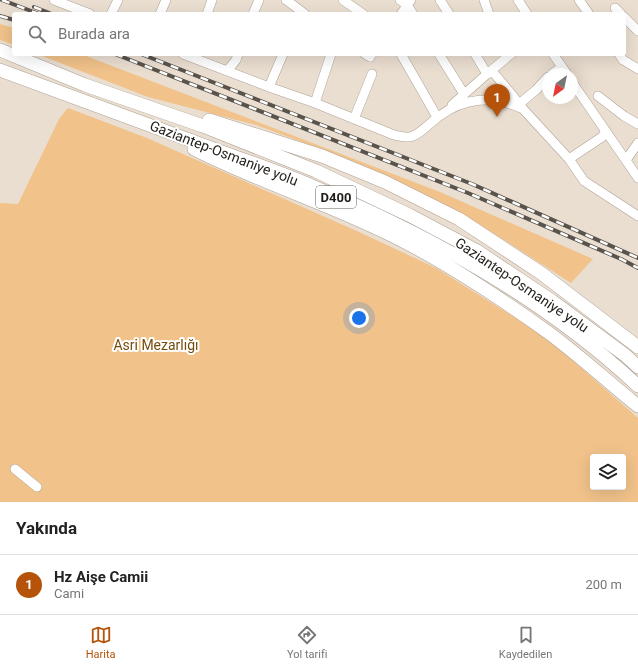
<!DOCTYPE html>
<html lang="tr">
<meta charset="utf-8">
<style>
:root{--surface:#fff;--page:#f2f2f2;--text:#222;--muted:#767676;--line:#e0e0e0;--accent:#b45309}
body{margin:0;font-family:Roboto,sans-serif;background:var(--page);color:var(--text)}
.controls{position:absolute;right:12px;bottom:12px;display:grid;overflow:hidden;border-radius:4px;box-shadow:0 4px 16px #0002}
.controls button{width:36px;height:36px;display:grid;place-items:center;padding:0;border:0;border-bottom:1px solid var(--line);background:var(--surface);color:var(--text);font:20px sans-serif}
.compass{position:absolute;left:542px;top:68px;width:36px;height:36px;border-radius:50%;background:var(--surface);box-shadow:0 4px 16px #0002;rotate:213deg}
.you{position:absolute;left:359px;top:318px;width:14px;height:14px;margin:-10px;border:3px solid #fff;border-radius:50%;background:#1a73e8;box-shadow:0 0 0 6px #1a73e833}
.badge{display:grid;place-items:center;width:26px;height:26px;border-radius:50%;background:var(--accent);color:#fff;font-size:13px;font-weight:700}
.pin{position:absolute;translate:-50% -33px;filter:drop-shadow(0 1px 2px #0008)}
.pin::after{content:'';position:absolute;top:21px;width:14px;height:12px;background:inherit;clip-path:polygon(0 0,100% 0,50% 100%)}
.list{margin:0;padding:0;list-style:none}
h2{display:flex;justify-content:space-between;align-items:center;height:52px;margin:0;padding:0 16px;font-size:17px}
h2 small{font-size:13px;font-weight:400;color:var(--muted)}
.list li{display:grid;grid-template-columns:26px 1fr auto;gap:12px;align-items:center;box-sizing:border-box;height:60px;padding:0 16px;border-top:1px solid var(--line)}
.list b{display:block;font-size:15px;white-space:nowrap}
.list p{margin:0;font-size:13px;white-space:nowrap;color:var(--muted)}
.list em{font-size:13px;font-style:normal;color:var(--muted)}
.icon{flex:none;width:22px;height:22px;fill:none;stroke:currentColor;stroke-width:2;stroke-linecap:round;stroke-linejoin:round}
.map{position:relative;flex:none;width:638px;height:502px;overflow:hidden}
.search{position:absolute;background:var(--surface);box-shadow:0 4px 16px #0002;left:12px;right:12px;top:12px;height:44px;display:flex;align-items:center;gap:10px;box-sizing:border-box;padding:0 14px;border-radius:4px;color:var(--muted);font-size:15px}
.sheet{height:112px;background:var(--surface)}
nav{display:flex;justify-content:space-around;align-items:center;box-sizing:border-box;height:56px;border-top:1px solid var(--line);background:var(--surface);font-size:11px;color:var(--muted)}
nav a{display:grid;justify-items:center;gap:2px}
nav .on{color:var(--accent)}
.map>svg:first-child{display:block}
</style>
<div class="map">
<svg width="638" height="502" viewBox="0 0 638 502">
<rect width="100%" height="100%" fill="#eaded0"/>
<path fill="#f1c28a" fill-rule="evenodd" d="M 0,24 L 14,28 L 14,45 L 0,40 Z
M 37,54 L 81,54 L 440,192 L 593,259 L 571,283 L 504,240 L 459,214 L 337,155 L 256,125 L 148,97 Z
M 68,108 L 147,138 L 359,232 L 436,268 L 546,337 L 638,418 L 638,502 L 0,502 L 0,203 L 18,204 L 59,119 ZM 593,457 L 623,457 L 623,487 L 593,487 Z"/>
<g fill="none" stroke-linecap="round" stroke-linejoin="round">
<g stroke="#aea295" stroke-width="10">
<path id="minor" d="M 54,0 L 90,14
M 286,0 L 305,14
M 343,0 L 363,14
M 400,0 L 407,5 L 413,14
M 440,0 L 449,14
M 484,0 L 489,14
M 518,0 L 527,14
M 579,0 L 589,14
M 615,8 L 621,14
M 111,14 L 118,0
M 160,14 L 166,0
M 207,14 L 212,0
M 253,14 L 259,0
M 401,14 L 411,0
M 624,17 L 638,31
M 183,54 L 269,87 L 315,103 L 394,135 C 400,136 407,139 413,136 C 421,133 431,122 438,117 C 464,97 494,95 523,109 L 569,159 L 584,181 L 638,216
M 365,54 L 370,57 L 372,54
M 401,54 L 437,117
M 439,54 L 464,94
M 475,54 L 487,74 L 511,54
M 553,54 L 567,74
M 619,54 L 623,60 L 638,69
M 227,71 L 236,60 L 238,54
M 552,74 L 562,67
M 572,82 L 638,178
M 269,87 L 283,54
M 598,96 L 624,116 L 638,124
M 315,103 L 331,54
M 519,104 L 536,90 L 548,77
M 452,105 L 487,74 L 493,72 L 522,107
M 354,119 L 372,74
M 569,159 L 602,137 L 606,131
M 626,160 L 638,143
M 15,469 L 37,487"/>
</g>
<g stroke="#aea295" stroke-width="14">
<path id="highway" d="M 0,50 L 85,85 L 203,126 L 316,171 L 409,215 L 477,251 L 552,301 L 625,355 L 638,367
M 0,70 C 68,95 135,120 203,145 C 240,159 278,171 314,187 C 431,236 545,299 638,386
M 209,120 L 322,156 L 385,182 L 459,219 L 541,273 L 638,347
M 194,149 C 263,184 337,206 405,242 C 455,268 503,300 549,333 C 580,356 608,382 638,406"/>
</g>
<use href="#minor" stroke="#fff" stroke-width="9"/>
<use href="#highway" stroke="#fff" stroke-width="13"/>
<g stroke="#5a534c" stroke-width="4">
<path id="rail" d="M 2,0 L 39,14
M 34,7 L 52,14
M 0,16 L 14,20
M 115,54 L 468,193 L 621,259 L 638,268
M 141,54 L 472,184 L 638,258"/>
</g>
<use href="#rail" stroke="#fff" stroke-width="2.5" stroke-dasharray="8" stroke-linecap="butt"/>
</g>
<g text-anchor="middle" stroke-width="4" stroke-linejoin="round" paint-order="stroke">
<rect fill="#fff" stroke="#63605d" stroke-width="1" x="316" y="186" width="40" height="22" rx="3"/>
<g font-size="13" font-weight="bold" fill="#201c17">
<text x="336" y="202">D400</text>
</g>
<g font-size="14" fill="#201c17" stroke="#fff">
<text transform="translate(224 153) rotate(21)" y="5">Gaziantep-Osmaniye yolu</text>
<text transform="translate(522 285) rotate(34)" y="5">Gaziantep-Osmaniye yolu</text>
</g>
<g font-size="14" fill="#764c0c" stroke="#fff">
<text x="156" y="350">Asri Mezarlığı</text>
</g>
</g>
</svg>
<div class="controls">
<button><svg class="icon" aria-label="layers" viewBox="0 0 24 24"><path d="M12 4l9 5-9 5-9-5zM3 14l9 5 9-5"/></svg></button>
</div>
<svg class="compass" viewBox="-18 -18 36 36"><path d="M0-13l5 13h-10z" fill="#e53935"/><path d="M0 13l5-13h-10z" fill="#767676"/></svg>
<div class="you"></div>
<div class="pin badge" style="left:497px;top:117px">1</div>
<div class="search"><svg class="icon" aria-label="search" viewBox="0 0 24 24"><circle cx="10" cy="10" r="6"/><path d="M15 15l6 6"/></svg>Burada ara</div>
</div>
<section class="sheet">
<h2>Yakında<small></small></h2>
<ul class="list">
<li><span class="badge">1</span><div><b>Hz Aişe Camii</b><p>Cami</p></div><em>200 m</em></li>
</ul>
</section>
<nav>
<a class="on"><svg class="icon" aria-label="map" viewBox="0 0 24 24"><path d="M3 6l6-2 6 2 6-2v14l-6 2-6-2-6 2zM9 4v14M15 6v14"/></svg>Harita</a>
<a><svg class="icon" aria-label="directions" viewBox="0 0 24 24"><path d="M12 3l9 9-9 9-9-9zM9 14v-3h6M13 9l2 2-2 2"/></svg>Yol tarifi</a>
<a><svg class="icon" aria-label="saved" viewBox="0 0 24 24"><path d="M7 4h10v16l-5-4-5 4z"/></svg>Kaydedilen</a>
</nav>
